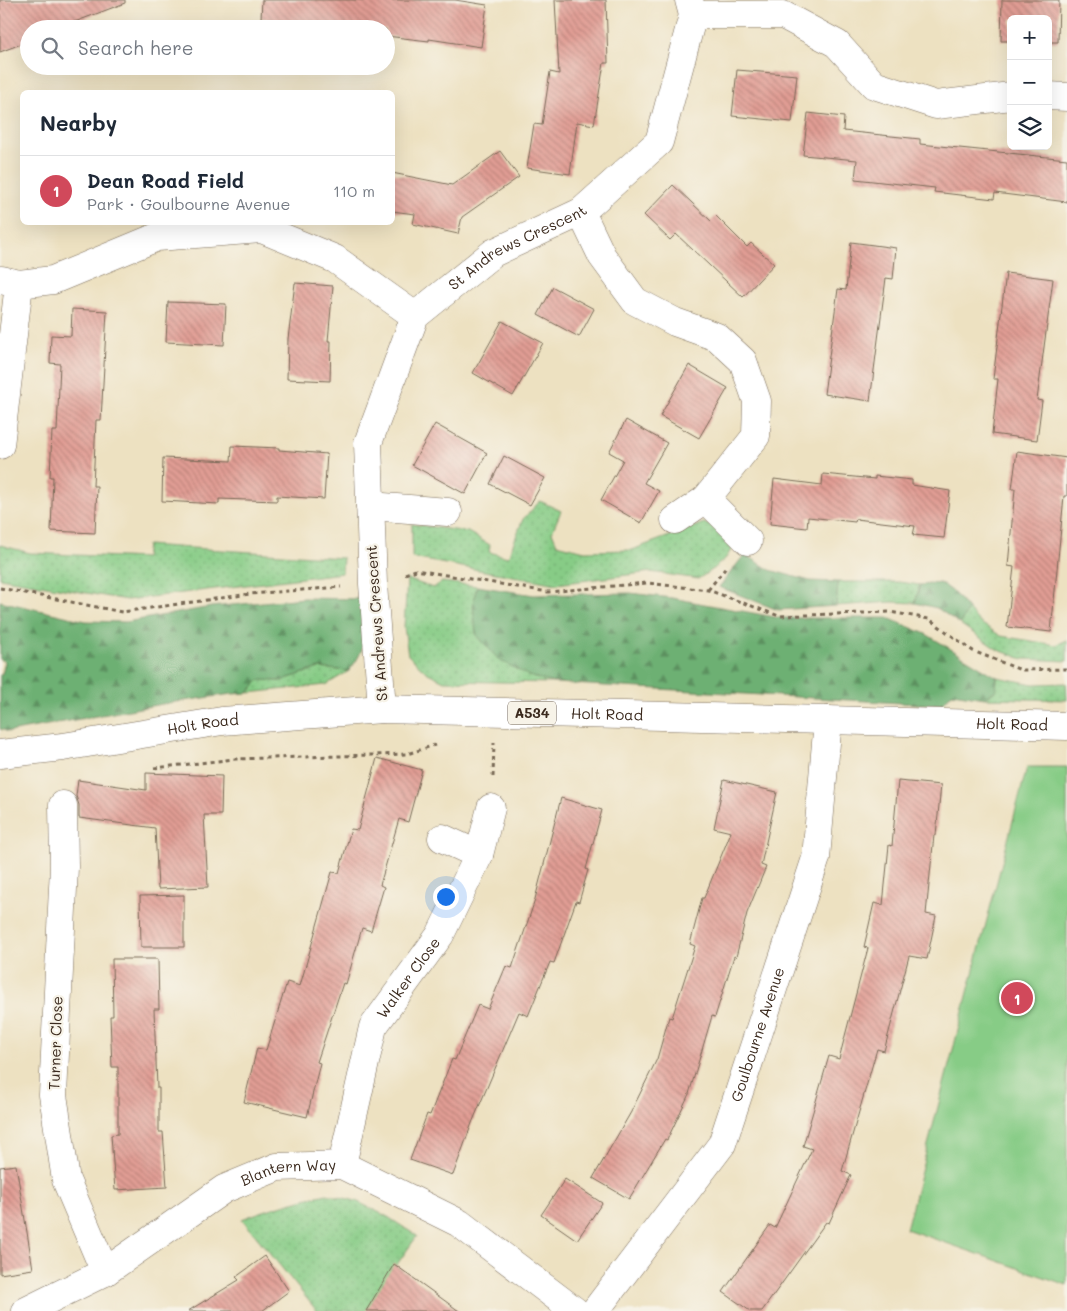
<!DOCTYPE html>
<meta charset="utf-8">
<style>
:root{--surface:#fff;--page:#f6f6f7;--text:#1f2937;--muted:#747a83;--line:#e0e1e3;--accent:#d1495b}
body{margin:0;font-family:Mali,sans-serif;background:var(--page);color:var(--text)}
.controls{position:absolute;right:15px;top:15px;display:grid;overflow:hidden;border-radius:8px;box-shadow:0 5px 20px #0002}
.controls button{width:45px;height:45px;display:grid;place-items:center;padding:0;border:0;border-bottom:1px solid var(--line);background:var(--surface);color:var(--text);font:25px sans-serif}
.you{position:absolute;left:445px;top:896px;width:18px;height:18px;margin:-12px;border:4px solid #fff;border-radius:50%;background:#1a73e8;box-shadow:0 0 0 8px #1a73e833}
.badge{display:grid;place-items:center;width:32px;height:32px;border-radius:50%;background:var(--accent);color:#fff;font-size:16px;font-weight:700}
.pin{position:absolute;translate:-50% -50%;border:2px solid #fff;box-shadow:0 1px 5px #0006}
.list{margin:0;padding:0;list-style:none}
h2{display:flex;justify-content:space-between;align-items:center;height:65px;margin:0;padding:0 20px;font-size:21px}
h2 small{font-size:16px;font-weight:400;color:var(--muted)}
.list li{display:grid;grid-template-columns:32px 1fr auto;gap:15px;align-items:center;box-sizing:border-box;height:70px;padding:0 20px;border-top:1px solid var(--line)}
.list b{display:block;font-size:19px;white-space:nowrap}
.list p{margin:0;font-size:16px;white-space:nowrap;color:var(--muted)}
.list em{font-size:16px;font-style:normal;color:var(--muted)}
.icon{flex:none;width:28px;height:28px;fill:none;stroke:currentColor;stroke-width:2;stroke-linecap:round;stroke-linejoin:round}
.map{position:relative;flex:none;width:1067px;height:1311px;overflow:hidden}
.search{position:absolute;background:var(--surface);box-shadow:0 5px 20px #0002;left:20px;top:20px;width:375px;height:55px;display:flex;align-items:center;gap:12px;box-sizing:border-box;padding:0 18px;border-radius:28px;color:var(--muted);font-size:19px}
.panel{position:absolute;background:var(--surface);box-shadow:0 5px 20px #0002;left:20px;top:90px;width:375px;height:135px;border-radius:8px}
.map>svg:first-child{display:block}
</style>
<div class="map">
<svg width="1067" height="1311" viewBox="0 0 1067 1311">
<defs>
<pattern id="grass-dots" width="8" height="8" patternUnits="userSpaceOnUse" patternTransform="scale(1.25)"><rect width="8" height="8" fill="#87cc86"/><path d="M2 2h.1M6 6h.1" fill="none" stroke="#75af73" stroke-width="1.8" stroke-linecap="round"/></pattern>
<pattern id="forest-firs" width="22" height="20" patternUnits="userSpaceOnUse" patternTransform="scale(1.25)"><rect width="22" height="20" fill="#6db073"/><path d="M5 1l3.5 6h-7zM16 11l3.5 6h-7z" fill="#5b8f5e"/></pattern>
<pattern id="building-back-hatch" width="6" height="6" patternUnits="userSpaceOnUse" patternTransform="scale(1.25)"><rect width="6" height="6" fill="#e19d94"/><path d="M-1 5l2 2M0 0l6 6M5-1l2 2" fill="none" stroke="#b88078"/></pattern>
</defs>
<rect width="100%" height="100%" fill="#f7f3e8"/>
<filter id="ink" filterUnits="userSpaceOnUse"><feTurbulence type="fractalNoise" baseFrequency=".02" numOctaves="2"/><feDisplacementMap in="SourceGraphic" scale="10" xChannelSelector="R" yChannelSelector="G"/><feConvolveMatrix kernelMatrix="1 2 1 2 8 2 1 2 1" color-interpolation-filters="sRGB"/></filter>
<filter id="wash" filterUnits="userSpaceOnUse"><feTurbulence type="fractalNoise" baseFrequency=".0096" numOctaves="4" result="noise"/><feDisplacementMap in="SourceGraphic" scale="20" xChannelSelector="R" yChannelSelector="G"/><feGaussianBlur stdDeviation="1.12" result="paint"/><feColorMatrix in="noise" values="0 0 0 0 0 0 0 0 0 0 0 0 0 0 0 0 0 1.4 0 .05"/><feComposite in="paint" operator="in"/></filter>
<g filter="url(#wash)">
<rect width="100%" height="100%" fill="#ede1c1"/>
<path fill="url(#grass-dots)" stroke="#617b52" d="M 540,501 L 561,511 L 552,532 L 557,544 L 585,551 L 632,550 L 704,523 L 727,532 L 736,542 L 726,558 L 712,570 L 698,579 L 651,572 L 557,584 L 412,558 L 412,524 L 468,532 L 490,545 L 489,552 L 508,557 L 523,519 Z
M 0,545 L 30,553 L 145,558 L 147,545 L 343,558 L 342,573 L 127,600 L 0,578 Z
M 407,579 L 433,588 L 442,582 L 477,586 L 473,604 L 529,676 L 554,683 L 444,681 L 426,672 L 408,655 L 404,627 Z
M 838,582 L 899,582 L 920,585 L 915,603 L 892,602 L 836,606 Z
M 968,609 L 979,622 L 1001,636 L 1056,645 L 1067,640 L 1067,661 L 1023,659 L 998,650 L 960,624 Z
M 319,668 L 349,671 L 326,685 L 248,693 L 259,680 L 280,681 Z
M 997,677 L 1033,684 L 1066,683 L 1067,700 L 985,698 L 996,690 Z
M 327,1194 L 356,1201 L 388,1217 L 417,1236 L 386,1280 L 376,1311 L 317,1311 L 242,1219 C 270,1208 298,1200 327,1194 Z"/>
<path fill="url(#forest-firs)" stroke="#546d48" d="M 745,554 L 770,570 L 810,581 L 838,582 L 836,606 L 778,610 L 719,587 Z
M 940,583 L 954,593 L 968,609 L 960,624 L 937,608 L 915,603 L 920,585 Z
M 477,586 L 534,595 L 630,593 L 672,598 L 780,618 L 888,618 L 926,634 L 997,677 L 996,690 L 985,698 L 952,693 L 942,704 L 918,704 L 554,683 L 529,676 L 499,660 L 476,634 L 473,604 Z
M 304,598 L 363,599 C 366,631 370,644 349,671 L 319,668 L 280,681 L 259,680 L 248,693 L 232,694 L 162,704 L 9,732 L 0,729 L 0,675 L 2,674 L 5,662 L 0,659 L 0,601 L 86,621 L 126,622 L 211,607 Z"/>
<path fill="#87cc86" stroke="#617b52" d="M 1027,767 L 1067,767 L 1067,1285 L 906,1229 Z"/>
<g id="blocks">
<path fill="url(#building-back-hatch)" d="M 0,0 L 125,0 L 125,3 L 56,29 L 29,29 L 29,41 L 0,52 Z
M 262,0 L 455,0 L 487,5 L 481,47 L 429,39 L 429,41 L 386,36 L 386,29 L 324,29 L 324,27 L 261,18 Z
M 555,0 L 606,0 L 608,63 L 604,63 L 594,125 L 577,122 L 570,174 L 527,168 L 534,124 L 542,125 L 550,72 L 559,74 Z
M 1002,0 L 1059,0 L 1058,42 L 1048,42 L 1048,19 L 1011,19 L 1011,41 L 1001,41 Z
M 737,70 L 797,75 L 792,122 L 732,116 Z
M 808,113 L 844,117 L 843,131 L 920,139 L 920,144 L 1067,159 L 1067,202 L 995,193 L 994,199 L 934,192 L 935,188 L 855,179 L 857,160 L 803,155 Z
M 500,151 L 519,177 L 462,217 L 458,234 L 413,224 L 415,214 L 392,211 L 392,173 L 452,185 Z
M 673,185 L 711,221 L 716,216 L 747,247 L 751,243 L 774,264 L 743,297 L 676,234 L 670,240 L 644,215 Z
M 851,242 L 896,248 L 893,279 L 886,278 L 870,401 L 824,394 L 838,289 L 846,290 Z
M 1006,273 L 1053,279 L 1037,400 L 1042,401 L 1037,440 L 992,434 L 998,379 L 993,379 Z
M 295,283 L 333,286 L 328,341 L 331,341 L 330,381 L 287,379 L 288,339 Z
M 553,287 L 594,309 L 579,337 L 538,315 Z
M 168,302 L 226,304 L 224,345 L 166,342 Z
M 72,309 L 107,311 L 101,420 L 96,420 L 93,486 L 97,486 L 95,533 L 51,531 L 53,477 L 50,477 L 52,431 L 57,431 L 60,364 L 50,363 L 51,335 L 71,336 Z
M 502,321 L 543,343 L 513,396 L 473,373 Z
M 689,365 L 728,388 L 699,438 L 660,416 Z
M 626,420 L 667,443 L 644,483 L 659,491 L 641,523 L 601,500 L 623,460 L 609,452 Z
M 435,424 L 487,453 L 465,494 L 412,465 Z
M 232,446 L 279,448 L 279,450 L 327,454 L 324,499 L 277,496 L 277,501 L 219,499 L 219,504 L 162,501 L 163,458 L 231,461 Z
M 1017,451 L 1067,458 L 1067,496 L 1064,496 L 1051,632 L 1007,627 L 1014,567 L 1008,566 L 1015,489 L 1012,489 Z
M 504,456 L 545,478 L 530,505 L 490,484 Z
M 823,474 L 875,479 L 875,476 L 912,480 L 912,485 L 950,491 L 944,538 L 913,535 L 915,526 L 856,519 L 855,522 L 808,517 L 807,528 L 770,524 L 774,479 L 822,485 Z
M 377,758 L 422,770 L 408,822 L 399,819 L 380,885 L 384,887 L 371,931 L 362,928 L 346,984 L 343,983 L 317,1062 L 320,1063 L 307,1117 L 244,1102 L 257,1048 L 266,1050 L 287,982 L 300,986 L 332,872 L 339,873 L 351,829 L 358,830 Z
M 146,773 L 222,776 L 221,815 L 204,815 L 208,887 L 158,889 L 155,828 L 79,818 L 79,805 L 76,796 L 78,780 L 146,790 Z
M 724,780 L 777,792 L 761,865 L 766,867 L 747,913 L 736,957 L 734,956 L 715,1017 L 712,1016 L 689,1094 L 667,1140 L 665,1139 L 629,1199 L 593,1178 L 631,1112 L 657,1059 L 669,1017 L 672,1018 L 695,946 L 690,944 L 702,898 L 704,898 L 731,832 L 714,828 Z
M 898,781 L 941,785 L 936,835 L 934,835 L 926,914 L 936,916 L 927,959 L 909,956 L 884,1051 L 877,1049 L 842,1171 L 851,1175 L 829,1223 L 826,1222 L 762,1311 L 750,1311 L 723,1292 L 770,1225 L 775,1228 L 812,1149 L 803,1146 L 829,1056 L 839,1059 L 868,948 L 864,947 L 874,903 L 883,905 L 889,845 L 892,846 Z
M 561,798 L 602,810 L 586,869 L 588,870 L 579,902 L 576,901 L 554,963 L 550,962 L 528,1016 L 519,1012 L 472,1123 L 453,1175 L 410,1160 L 427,1114 L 430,1115 L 452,1059 L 455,1060 L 478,1005 L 488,1009 L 506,966 L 512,968 L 534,903 Z
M 184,895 L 184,947 L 141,947 L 140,896 Z
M 112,959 L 158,959 L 159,1009 L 154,1009 L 157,1088 L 159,1088 L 159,1132 L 163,1132 L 167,1187 L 115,1190 L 111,1135 L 118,1134 L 118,1067 L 112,1067 L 110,1016 L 113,1016 Z
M 16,1165 L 33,1269 L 0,1274 L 0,1167 Z
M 565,1179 L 602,1203 L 577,1240 L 541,1215 Z
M 265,1256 L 289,1291 L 262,1311 L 188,1311 L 239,1280 L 236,1277 Z
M 394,1264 L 459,1311 L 366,1311 Z"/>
</g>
</g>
<g filter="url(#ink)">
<use href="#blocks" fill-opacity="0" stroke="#796a57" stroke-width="1"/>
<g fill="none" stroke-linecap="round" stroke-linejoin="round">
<g stroke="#796a57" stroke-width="29">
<g id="minor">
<path d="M 693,15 L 783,15 L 837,44 L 874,85 L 936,105 L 1011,96"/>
<path d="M 1048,96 L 1067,97"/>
<path d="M 581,212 L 602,256 L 635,301 L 675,322 L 717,337 L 743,361 L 757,401 L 756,436 L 706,499 L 748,541"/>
<path d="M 19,284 L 53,280 L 157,237 L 262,229 L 335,259 L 415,316"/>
<path d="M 0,445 L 19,284 L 1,280"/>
<path d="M 370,506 L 448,512"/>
<path d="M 675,520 L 706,499"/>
<path id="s1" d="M 382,709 L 373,584 L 368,443 L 415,316 L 493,253 L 581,212 L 659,142 L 693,15 L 689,0"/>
<path d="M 63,805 L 64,867 L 53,1095 L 66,1180 L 105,1272"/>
<path d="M 442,838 L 479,855"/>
<path id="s2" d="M 342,1165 L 373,1027 L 440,935 L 479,855 L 491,808"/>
<path id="s3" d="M 26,1311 L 105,1272 L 224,1189 L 277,1167 L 342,1165 L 459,1223 L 575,1311"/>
<path id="s4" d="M 595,1311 L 722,1144 L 816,858 L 828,720"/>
</g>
</g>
<g stroke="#796a57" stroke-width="29">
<g id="major">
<path id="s5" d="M 0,754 L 63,747 L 222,721 L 382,709 L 1067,726"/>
</g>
</g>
<path stroke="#796a57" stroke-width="3" stroke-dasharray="4 4" stroke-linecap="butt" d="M 405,574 L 416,570 L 548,592 L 647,583 L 708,590 L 779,616 L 890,612 L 929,619 L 973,651 L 1021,670 L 1067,669
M 0,588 L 122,612 L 250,594 L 341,587
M 708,590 L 728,565
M 154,768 L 235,759 L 407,754 L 435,745
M 493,777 L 494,743"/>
<use href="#minor" stroke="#fff" stroke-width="28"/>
<use href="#major" stroke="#fff" stroke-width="28"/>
</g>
</g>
<g text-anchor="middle" stroke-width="4.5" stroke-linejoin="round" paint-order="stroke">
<rect fill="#f7f3e8" stroke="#73665b" stroke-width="1" x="508" y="701.5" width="48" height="23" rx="4"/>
<g font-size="14" font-weight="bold" fill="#3b2a1e">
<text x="532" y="718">A534</text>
</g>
<g font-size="15" fill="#3b2a1e" stroke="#f7f3e8">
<text dy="5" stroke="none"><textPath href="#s1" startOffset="526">St Andrews Crescent</textPath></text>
<text transform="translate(377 623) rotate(-94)" y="5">St Andrews Crescent</text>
<text dy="5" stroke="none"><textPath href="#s5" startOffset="610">Holt Road</textPath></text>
<text dy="5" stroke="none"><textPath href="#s5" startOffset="205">Holt Road</textPath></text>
<text dy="5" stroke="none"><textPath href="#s5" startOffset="1015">Holt Road</textPath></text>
<text dy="5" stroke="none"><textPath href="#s2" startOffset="202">Walker Close</textPath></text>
<text dy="5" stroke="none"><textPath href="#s4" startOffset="325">Goulbourne Avenue</textPath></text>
<text transform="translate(56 1043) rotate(-88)" y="5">Turner Close</text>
<text dy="5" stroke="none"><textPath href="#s3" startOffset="301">Blantern Way</textPath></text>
</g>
</g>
</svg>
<div class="controls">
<button>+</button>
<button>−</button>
<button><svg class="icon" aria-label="layers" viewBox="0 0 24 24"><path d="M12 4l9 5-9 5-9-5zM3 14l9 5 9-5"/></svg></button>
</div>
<div class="you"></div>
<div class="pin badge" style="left:1017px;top:998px">1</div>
<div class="search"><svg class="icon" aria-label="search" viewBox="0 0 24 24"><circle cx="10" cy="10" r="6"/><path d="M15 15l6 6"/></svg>Search here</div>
<section class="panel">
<h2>Nearby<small></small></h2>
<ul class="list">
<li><span class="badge">1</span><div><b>Dean Road Field</b><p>Park · Goulbourne Avenue</p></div><em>110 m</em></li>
</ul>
</section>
</div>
